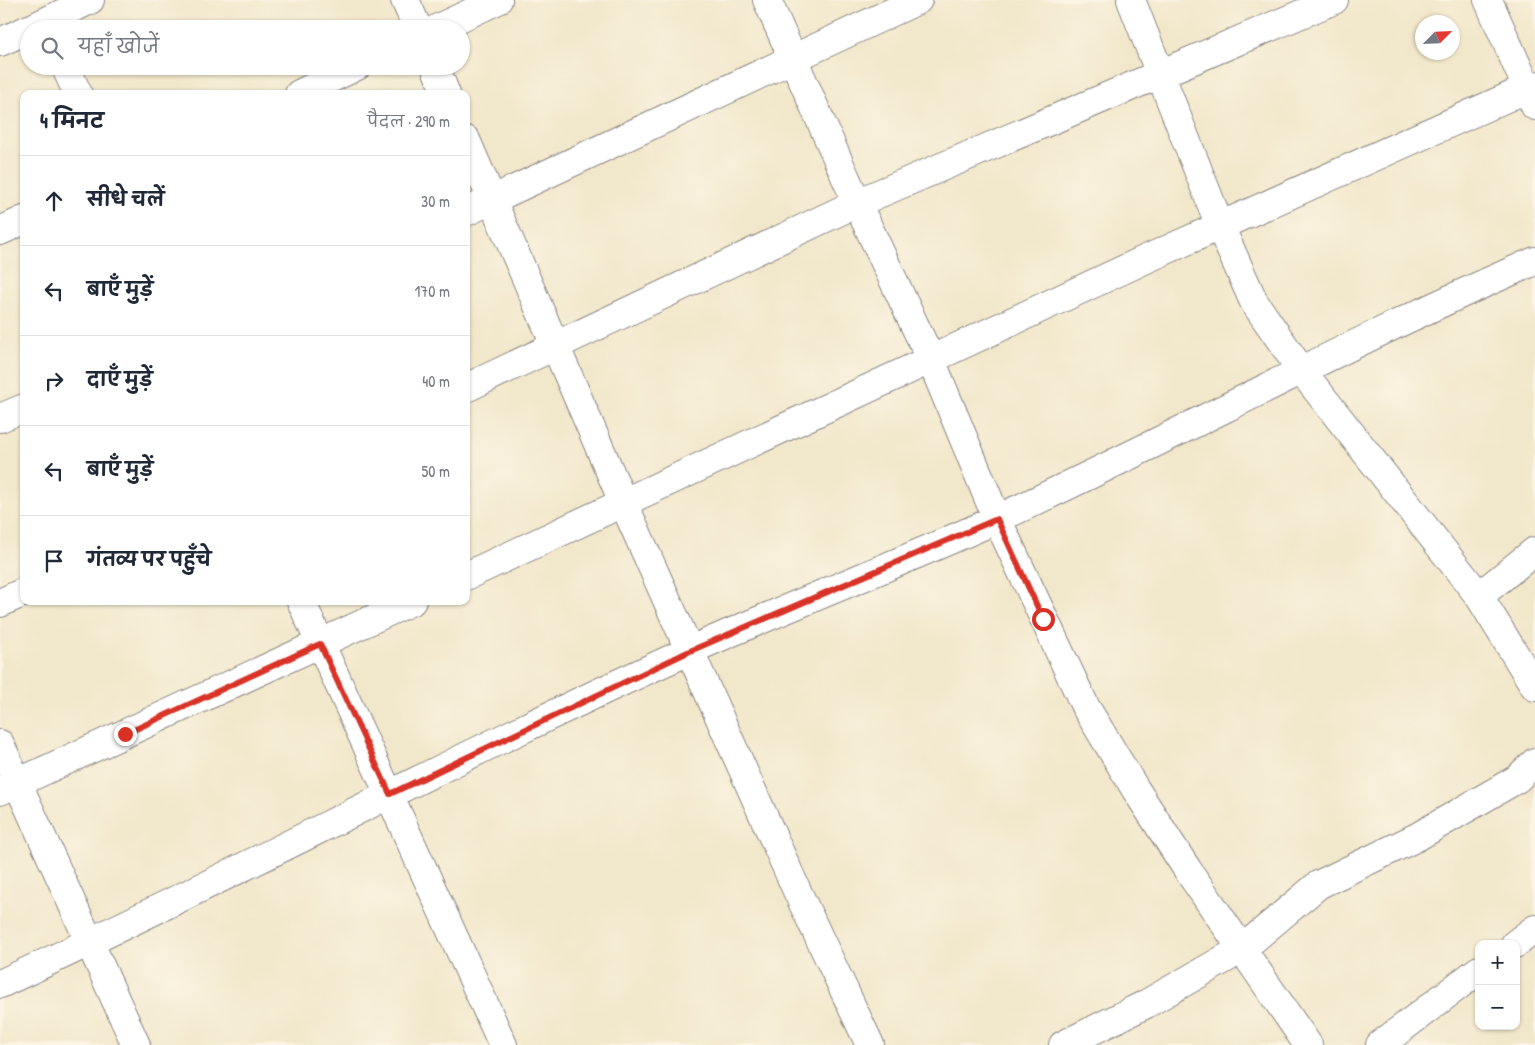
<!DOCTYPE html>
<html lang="hi">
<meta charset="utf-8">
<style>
:root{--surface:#fff;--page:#f2f2f3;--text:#1f2937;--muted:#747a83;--line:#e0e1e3}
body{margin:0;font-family:"Patrick Hand","Playpen Sans Deva",sans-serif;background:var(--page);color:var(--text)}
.controls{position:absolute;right:15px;bottom:15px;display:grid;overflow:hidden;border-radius:10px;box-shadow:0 1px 4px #0004}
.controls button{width:45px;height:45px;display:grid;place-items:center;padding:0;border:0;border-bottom:1px solid var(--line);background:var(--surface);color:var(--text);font:25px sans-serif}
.compass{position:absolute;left:1415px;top:15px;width:45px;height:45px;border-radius:50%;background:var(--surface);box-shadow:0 1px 4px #0004;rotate:66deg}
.stop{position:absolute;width:15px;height:15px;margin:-11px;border:4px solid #d93025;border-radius:50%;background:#fff}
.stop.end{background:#d93025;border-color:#fff;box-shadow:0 1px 5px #0008}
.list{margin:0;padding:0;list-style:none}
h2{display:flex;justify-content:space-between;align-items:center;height:65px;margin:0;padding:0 20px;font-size:21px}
h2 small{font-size:16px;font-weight:400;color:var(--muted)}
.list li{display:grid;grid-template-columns:32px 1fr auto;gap:15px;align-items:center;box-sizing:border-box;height:90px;padding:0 20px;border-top:1px solid var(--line)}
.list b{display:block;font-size:19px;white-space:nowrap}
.list em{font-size:16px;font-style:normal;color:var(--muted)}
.icon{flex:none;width:28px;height:28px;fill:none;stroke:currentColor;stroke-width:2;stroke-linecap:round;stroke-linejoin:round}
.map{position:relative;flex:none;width:1535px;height:1045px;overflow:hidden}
.search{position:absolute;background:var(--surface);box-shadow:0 1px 4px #0004;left:20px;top:20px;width:450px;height:55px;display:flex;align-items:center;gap:12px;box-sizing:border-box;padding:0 18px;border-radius:28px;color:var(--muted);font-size:19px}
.panel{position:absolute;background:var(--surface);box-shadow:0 1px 4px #0004;left:20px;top:90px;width:450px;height:515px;border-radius:10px}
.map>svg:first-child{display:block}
</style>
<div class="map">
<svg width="1535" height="1045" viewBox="0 0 1535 1045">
<rect width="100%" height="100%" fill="#fcf5e5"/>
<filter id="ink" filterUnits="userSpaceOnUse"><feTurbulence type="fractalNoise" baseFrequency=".02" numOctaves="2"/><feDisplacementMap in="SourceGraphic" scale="10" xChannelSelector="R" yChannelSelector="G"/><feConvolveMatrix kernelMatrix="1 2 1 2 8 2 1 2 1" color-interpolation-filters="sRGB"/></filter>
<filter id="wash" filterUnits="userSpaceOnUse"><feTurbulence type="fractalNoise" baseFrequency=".0096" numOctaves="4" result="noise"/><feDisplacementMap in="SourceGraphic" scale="20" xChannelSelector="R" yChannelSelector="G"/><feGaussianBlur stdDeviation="1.12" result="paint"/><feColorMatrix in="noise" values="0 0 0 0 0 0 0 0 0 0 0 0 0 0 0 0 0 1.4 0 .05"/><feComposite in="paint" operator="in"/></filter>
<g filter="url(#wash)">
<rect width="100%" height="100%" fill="#f1e7ca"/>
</g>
<g filter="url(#ink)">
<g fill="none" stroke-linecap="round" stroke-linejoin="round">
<g stroke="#8a8482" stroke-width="30">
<path id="minor" d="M 405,0 L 418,29
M 767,0 L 857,203 L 931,360 L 997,519 L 1085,706 L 1136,790 L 1187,869 L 1308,1045
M 1131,0 L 1220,226 L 1254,302 L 1301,370 L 1479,596 L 1535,687
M 1488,0 L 1535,106
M 30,29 L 90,0
M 436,29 L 498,0
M 0,42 L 29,29
M 65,66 L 78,94
M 435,66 L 446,94
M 299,94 L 357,66
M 466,140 L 624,504 L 798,893 L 870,1045
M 466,212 L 918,0
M 0,231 L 24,220
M 466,388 L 857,203 L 1334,0
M 0,418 L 24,408
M 466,576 L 1144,260 L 1535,85
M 1479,596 L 1535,551
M 301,601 L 503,1045
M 0,603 L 24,592
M 0,744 L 136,1045
M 0,791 L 412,601
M 1515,944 L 1535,929
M 0,984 C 233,877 458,755 691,650 C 792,605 896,565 997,519 C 1177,436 1352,340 1535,261
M 1063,1045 L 1146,1004 L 1242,949 L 1318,885 L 1417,837 L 1517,779 L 1535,762
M 1380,1045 L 1479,970"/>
</g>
<use href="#minor" stroke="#fff" stroke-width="28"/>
</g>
</g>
<g fill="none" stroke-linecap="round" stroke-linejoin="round" filter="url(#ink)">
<path stroke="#d93025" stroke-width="6" d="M 125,734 L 320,644 L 390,794 L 690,651 L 997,519 L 1043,619"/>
</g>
</svg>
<div class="controls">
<button>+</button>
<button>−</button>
</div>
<svg class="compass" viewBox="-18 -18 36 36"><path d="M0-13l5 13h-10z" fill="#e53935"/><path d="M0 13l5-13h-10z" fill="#747a83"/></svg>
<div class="stop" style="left:1043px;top:619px"></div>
<div class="stop end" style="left:125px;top:734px"></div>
<div class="search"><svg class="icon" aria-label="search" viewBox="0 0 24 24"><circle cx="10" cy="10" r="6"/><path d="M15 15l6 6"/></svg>यहाँ खोजें</div>
<section class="panel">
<h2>4 मिनट<small>पैदल · 290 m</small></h2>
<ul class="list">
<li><svg class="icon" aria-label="ahead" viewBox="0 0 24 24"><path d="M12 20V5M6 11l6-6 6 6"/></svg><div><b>सीधे चलें</b></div><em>30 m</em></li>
<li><svg class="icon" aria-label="left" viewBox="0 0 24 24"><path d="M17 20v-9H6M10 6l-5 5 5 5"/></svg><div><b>बाएँ मुड़ें</b></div><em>170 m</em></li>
<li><svg class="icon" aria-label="right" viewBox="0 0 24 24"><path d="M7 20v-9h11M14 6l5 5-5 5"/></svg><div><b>दाएँ मुड़ें</b></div><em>40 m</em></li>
<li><svg class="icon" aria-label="left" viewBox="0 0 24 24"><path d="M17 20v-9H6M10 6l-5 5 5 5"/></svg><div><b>बाएँ मुड़ें</b></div><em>50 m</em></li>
<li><svg class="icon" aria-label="arrive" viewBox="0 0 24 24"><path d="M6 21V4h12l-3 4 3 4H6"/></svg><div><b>गंतव्य पर पहुँचे</b></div></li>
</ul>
</section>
</div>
